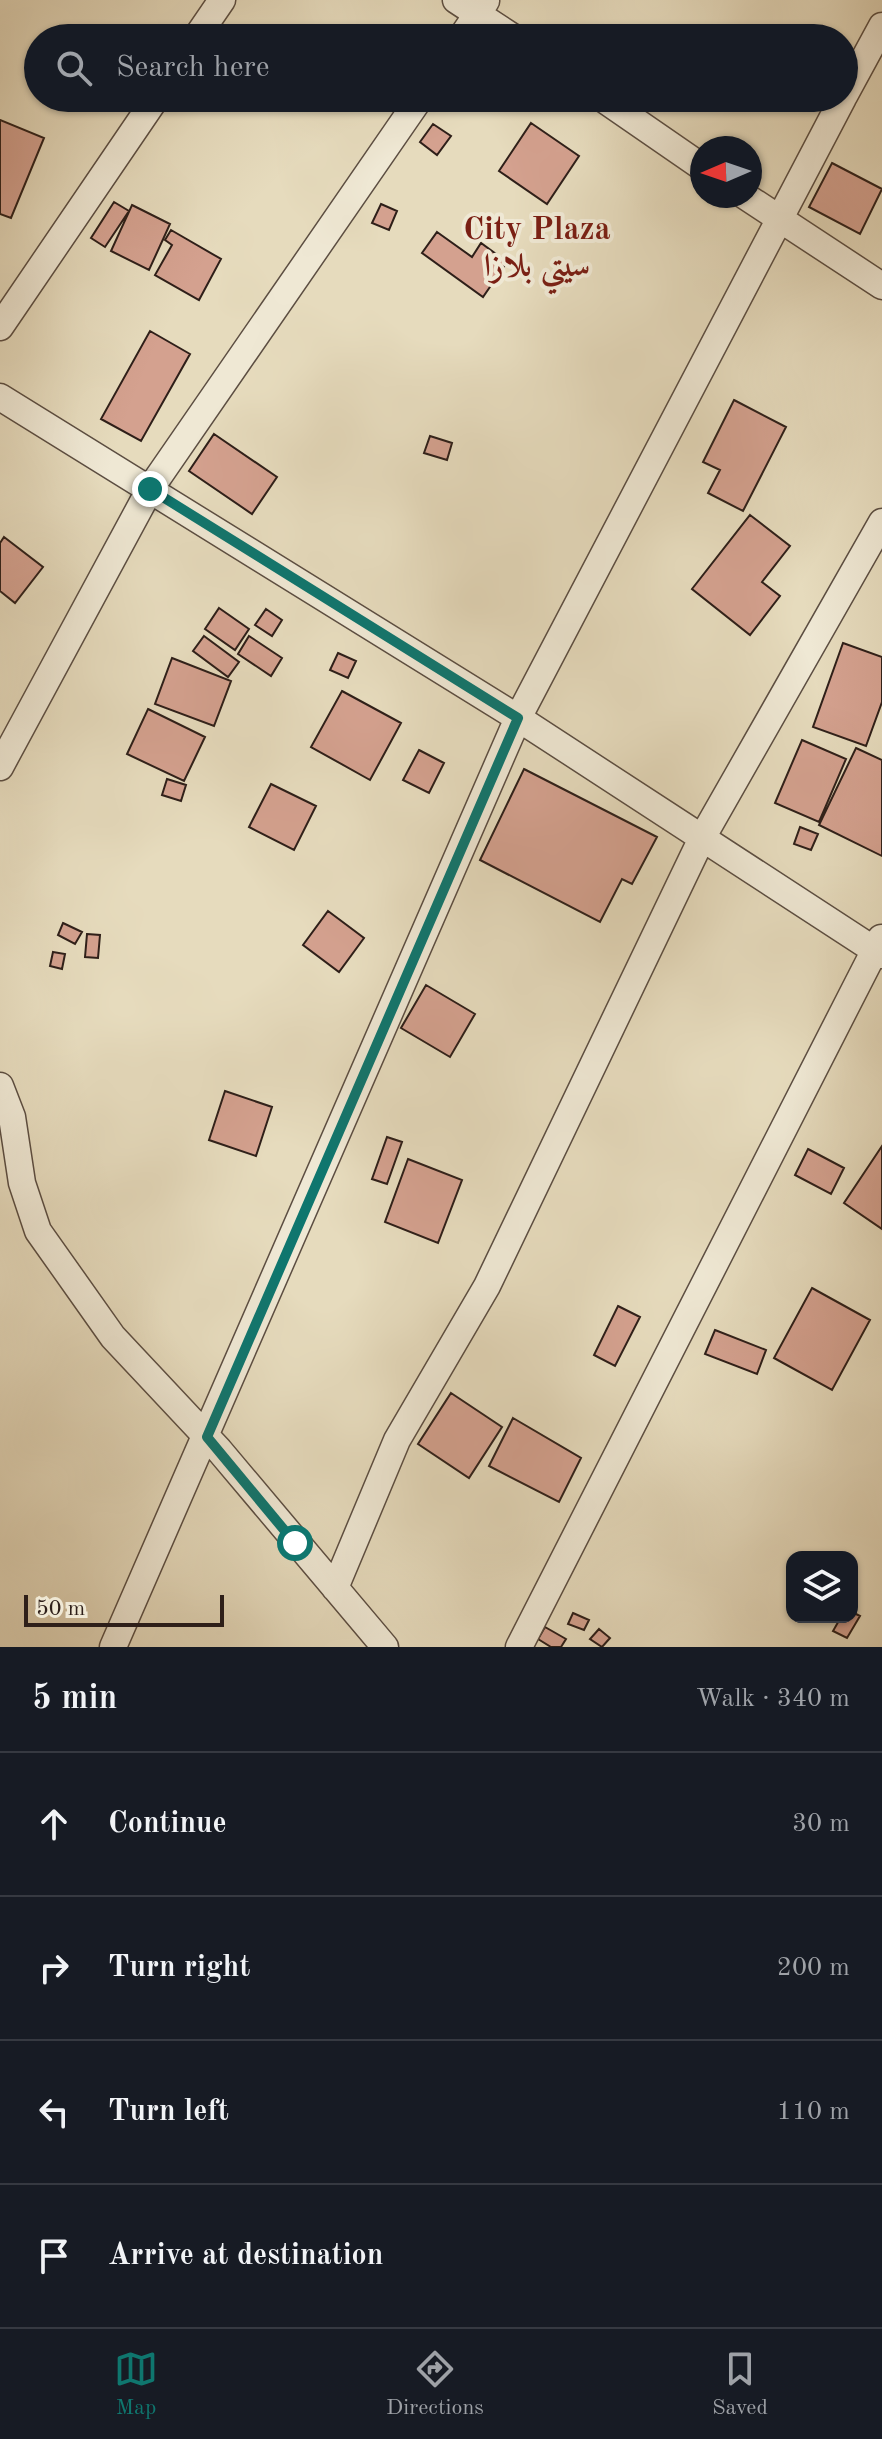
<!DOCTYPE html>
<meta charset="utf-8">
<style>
:root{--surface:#171b24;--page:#20242c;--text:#f1f3f6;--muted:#9ea1a6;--line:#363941;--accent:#0f766e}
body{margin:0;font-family:"Old Standard TT",Amiri,serif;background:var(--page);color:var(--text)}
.controls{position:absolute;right:24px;bottom:24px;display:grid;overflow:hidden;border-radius:16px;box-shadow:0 2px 6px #0004}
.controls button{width:72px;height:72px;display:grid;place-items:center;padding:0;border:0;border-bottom:2px solid var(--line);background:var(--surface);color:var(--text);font:40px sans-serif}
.compass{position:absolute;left:690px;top:136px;width:72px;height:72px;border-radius:50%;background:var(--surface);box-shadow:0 2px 6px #0004;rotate:268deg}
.scale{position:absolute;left:24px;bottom:20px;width:200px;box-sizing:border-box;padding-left:8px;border:4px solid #2e1f19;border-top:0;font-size:22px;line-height:28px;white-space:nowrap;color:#2e1f19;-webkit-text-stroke:6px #efe8d4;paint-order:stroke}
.stop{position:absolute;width:24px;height:24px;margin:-18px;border:6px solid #0f766e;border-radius:50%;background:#fff}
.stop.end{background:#0f766e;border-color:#fff;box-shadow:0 2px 8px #0008}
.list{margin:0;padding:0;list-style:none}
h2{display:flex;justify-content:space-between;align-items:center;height:104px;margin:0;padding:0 32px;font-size:34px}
h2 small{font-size:26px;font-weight:400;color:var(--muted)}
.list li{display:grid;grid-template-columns:52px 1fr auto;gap:24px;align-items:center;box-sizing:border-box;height:144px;padding:0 32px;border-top:2px solid var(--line)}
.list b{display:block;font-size:30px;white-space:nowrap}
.list em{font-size:26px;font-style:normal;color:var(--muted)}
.icon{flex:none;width:44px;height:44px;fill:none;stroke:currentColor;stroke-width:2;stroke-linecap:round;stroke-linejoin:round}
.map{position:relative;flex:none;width:882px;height:1647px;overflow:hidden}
.search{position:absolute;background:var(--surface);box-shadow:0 2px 6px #0004;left:24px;right:24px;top:24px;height:88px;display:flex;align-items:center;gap:20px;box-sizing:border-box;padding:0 28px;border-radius:44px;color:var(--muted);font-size:30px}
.sheet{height:680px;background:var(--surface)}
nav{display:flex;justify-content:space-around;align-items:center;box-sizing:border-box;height:112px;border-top:2px solid var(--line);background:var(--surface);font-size:22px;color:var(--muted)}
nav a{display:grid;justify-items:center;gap:4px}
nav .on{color:var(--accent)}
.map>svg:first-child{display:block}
</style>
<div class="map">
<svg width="882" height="1647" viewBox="0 0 882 1647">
<rect width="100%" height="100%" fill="#e6dbbd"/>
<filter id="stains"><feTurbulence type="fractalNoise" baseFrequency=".0025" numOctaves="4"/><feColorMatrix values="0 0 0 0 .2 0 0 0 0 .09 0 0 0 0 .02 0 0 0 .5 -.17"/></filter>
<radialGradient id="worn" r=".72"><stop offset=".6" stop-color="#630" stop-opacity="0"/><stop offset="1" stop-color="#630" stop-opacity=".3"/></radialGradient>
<path fill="#d4a18f" stroke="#2e1f19" stroke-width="2" d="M 0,120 L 44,138 L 11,218 L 0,214 Z
M 531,123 L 579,156 L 547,204 L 499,171 Z
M 433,124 L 451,136 L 437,155 L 420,142 Z
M 832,163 L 882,189 L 860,234 L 809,207 Z
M 114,202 L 129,211 L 105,247 L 91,238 Z
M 381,204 L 397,211 L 389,230 L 372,223 Z
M 132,205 L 170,224 L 149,270 L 111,251 Z
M 171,230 L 221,259 L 199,300 L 155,275 L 172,245 L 165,240 Z
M 437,232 L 472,257 L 481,243 L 507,262 L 483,297 L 422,253 Z
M 150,331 L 190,354 L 141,441 L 101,419 Z
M 734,400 L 786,427 L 743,511 L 708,493 L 720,470 L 703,462 Z
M 214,434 L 277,477 L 252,514 L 189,471 Z
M 430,436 L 452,443 L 447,460 L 424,453 Z
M 750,515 L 790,546 L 762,582 L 780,596 L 750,635 L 692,589 Z
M 4,537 L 43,567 L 15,603 L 0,591 L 0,543 Z
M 219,608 L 249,629 L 235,650 L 205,629 Z
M 266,609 L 282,620 L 272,636 L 255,625 Z
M 204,636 L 239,662 L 228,677 L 193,651 Z
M 249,636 L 282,658 L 271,676 L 238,654 Z
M 843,643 L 882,657 L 882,702 L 866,746 L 813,727 Z
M 338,653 L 356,661 L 348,678 L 330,670 Z
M 172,658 L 231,681 L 214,726 L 155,704 Z
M 342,691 L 401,723 L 370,780 L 311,747 Z
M 148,709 L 205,737 L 184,781 L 127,754 Z
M 802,740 L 846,759 L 819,822 L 775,803 Z
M 856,748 L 882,760 L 882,856 L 819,825 Z
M 419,750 L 444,763 L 429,793 L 403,780 Z
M 524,769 L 657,837 L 632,884 L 622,879 L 600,922 L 480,860 Z
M 167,779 L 186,785 L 181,801 L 162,795 Z
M 271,784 L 316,806 L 294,850 L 249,827 Z
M 800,827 L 818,834 L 811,850 L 794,844 Z
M 328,911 L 364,938 L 339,972 L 303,945 Z
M 63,923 L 82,932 L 75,944 L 58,935 Z
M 87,934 L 100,935 L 98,958 L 85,957 Z
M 53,952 L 65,954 L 62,969 L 50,966 Z
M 426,985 L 475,1014 L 450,1057 L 401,1028 Z
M 225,1091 L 272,1107 L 256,1156 L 209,1140 Z
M 387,1137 L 402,1142 L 387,1184 L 372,1179 Z
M 882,1146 L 882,1229 L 844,1203 Z
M 808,1149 L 844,1168 L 831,1194 L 795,1175 Z
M 408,1159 L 462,1180 L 438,1243 L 385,1222 Z
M 812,1288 L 870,1320 L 832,1390 L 774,1358 Z
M 618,1306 L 640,1317 L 615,1366 L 594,1355 Z
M 715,1330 L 766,1350 L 757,1374 L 705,1354 Z
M 451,1393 L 502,1427 L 469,1478 L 418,1444 Z
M 513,1418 L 581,1458 L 559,1502 L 489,1466 Z
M 852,1612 L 860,1616 L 847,1638 L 833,1631 L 841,1617 L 852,1617 Z
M 573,1613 L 589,1620 L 584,1630 L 568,1624 Z
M 545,1627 L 566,1639 L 561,1647 L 551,1647 L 538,1639 Z
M 599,1629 L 610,1638 L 602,1647 L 590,1639 Z"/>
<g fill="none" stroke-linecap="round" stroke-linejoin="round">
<g stroke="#5c4e42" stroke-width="29">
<path id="minor" d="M 456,0 L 514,38
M 196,38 L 222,0
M 461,38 L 486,1
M 844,96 L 882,26
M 602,98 L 702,167
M 745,196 L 882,286
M 0,327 L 156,98
M 0,397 L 518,718 L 882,955
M 0,767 L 150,489 L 420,98
M 0,1086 L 12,1117 L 22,1183 L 38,1231 L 113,1337 L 219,1450 L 385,1647
M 335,1588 L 397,1440 L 487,1286 L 702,838 L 882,522
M 113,1647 L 518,718 L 843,98
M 519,1647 L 881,938"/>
</g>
<use href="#minor" stroke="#efe8d4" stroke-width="26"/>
</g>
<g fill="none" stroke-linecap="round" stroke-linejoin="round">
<path stroke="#0f766e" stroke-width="10" d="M 150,489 L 518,718 L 207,1437 L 295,1543"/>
</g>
<g text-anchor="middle" stroke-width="8" stroke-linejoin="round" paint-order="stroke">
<g font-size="32" font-weight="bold" fill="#7a1f14" stroke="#efe8d4">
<text x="537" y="239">City Plaza<tspan x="537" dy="37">سيتي بلازا</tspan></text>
</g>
</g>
<rect width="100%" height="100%" filter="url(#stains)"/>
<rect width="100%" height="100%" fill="url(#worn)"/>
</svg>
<div class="controls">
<button><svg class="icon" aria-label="layers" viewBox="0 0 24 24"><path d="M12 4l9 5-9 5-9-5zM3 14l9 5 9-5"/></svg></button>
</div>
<svg class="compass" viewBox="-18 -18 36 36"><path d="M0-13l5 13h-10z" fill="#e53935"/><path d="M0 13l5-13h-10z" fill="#9ea1a6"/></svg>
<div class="scale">50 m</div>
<div class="stop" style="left:295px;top:1543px"></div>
<div class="stop end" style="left:150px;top:489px"></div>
<div class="search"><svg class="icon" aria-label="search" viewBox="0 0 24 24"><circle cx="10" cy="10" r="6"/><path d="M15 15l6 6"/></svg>Search here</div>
</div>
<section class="sheet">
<h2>5 min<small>Walk · 340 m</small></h2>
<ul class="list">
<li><svg class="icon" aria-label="ahead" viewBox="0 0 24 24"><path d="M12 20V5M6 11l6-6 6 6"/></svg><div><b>Continue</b></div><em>30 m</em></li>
<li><svg class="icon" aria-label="right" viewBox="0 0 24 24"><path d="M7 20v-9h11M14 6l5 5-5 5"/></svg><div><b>Turn right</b></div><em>200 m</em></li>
<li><svg class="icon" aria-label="left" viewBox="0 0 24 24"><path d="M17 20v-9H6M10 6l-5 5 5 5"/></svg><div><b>Turn left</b></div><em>110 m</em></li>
<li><svg class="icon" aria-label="arrive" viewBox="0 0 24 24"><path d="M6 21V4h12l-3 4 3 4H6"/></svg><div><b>Arrive at destination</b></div></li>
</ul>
</section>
<nav>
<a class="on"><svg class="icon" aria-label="map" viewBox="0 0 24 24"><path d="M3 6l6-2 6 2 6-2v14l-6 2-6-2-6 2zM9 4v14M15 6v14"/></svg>Map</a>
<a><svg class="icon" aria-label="directions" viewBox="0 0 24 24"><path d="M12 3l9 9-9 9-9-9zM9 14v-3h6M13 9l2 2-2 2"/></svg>Directions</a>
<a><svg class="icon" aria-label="saved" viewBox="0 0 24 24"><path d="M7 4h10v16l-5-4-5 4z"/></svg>Saved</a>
</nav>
